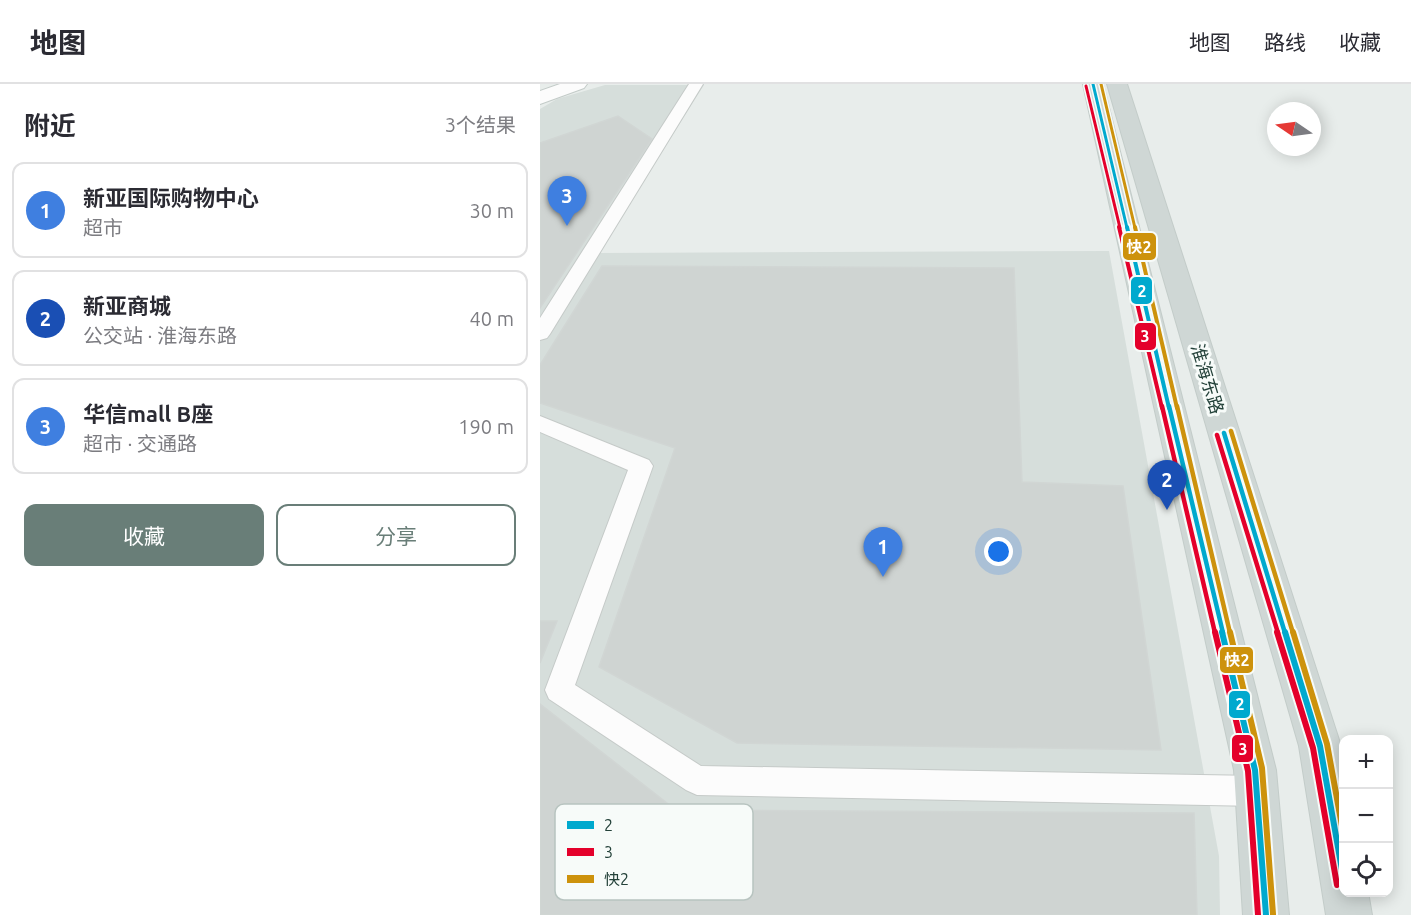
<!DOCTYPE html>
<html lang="zh">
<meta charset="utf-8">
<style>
:root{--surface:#fff;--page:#f7f7f7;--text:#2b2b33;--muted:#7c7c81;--line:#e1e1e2;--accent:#697e78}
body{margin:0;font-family:Ubuntu,"Noto Sans SC",sans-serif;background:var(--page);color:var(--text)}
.controls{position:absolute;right:18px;bottom:18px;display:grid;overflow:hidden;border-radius:12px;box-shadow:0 3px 15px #0003}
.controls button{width:54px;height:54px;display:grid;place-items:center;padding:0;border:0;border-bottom:2px solid var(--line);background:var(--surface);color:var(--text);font:30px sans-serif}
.compass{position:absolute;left:727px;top:18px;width:54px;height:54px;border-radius:50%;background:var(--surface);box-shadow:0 3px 15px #0003;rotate:283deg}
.you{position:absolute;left:459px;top:468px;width:21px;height:21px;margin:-15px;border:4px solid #fff;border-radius:50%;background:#1a73e8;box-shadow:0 0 0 9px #1a73e833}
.badge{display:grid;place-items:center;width:39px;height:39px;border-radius:50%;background:var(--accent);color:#fff;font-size:20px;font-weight:700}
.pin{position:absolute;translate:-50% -50px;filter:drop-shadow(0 2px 3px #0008)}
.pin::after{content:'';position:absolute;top:32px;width:21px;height:18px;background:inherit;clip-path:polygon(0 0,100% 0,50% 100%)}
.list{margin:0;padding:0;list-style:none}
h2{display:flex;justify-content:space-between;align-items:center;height:78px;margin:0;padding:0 24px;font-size:26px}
h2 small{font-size:20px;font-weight:400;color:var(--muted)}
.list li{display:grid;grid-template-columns:39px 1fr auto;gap:18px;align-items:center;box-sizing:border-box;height:96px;margin:0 12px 12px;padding:0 12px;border:2px solid var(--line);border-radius:12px}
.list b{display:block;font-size:22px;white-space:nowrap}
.list p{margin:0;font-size:20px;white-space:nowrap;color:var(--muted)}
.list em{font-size:20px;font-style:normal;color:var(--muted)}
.actions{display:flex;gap:12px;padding:18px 24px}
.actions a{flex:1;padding:14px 0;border:2px solid var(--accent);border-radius:12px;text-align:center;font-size:21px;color:var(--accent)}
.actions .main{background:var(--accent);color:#fff}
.icon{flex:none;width:33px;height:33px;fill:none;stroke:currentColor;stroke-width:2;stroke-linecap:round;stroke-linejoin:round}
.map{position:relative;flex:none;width:871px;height:831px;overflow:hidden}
header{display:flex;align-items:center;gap:36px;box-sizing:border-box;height:84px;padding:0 30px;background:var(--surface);border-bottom:2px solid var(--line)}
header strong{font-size:28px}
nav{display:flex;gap:33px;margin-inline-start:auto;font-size:21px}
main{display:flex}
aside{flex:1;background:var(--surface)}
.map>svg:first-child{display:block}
</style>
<header>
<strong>地图</strong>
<nav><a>地图</a><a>路线</a><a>收藏</a></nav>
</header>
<main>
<aside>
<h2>附近<small>3个结果</small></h2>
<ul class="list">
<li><span class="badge" style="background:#3f7fe0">1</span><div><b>新亚国际购物中心</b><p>超市</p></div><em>30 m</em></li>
<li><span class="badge" style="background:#1a4fb4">2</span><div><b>新亚商城</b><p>公交站 · 淮海东路</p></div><em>40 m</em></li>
<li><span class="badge" style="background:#3f7fe0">3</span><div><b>华信mall B座</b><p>超市 · 交通路</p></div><em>190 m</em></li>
</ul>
<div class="actions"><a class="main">收藏</a><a>分享</a></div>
</aside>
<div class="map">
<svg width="871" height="831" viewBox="0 0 871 831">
<rect width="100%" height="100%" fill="#e8edeb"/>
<path fill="#d6dedb" d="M 65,1 L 164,1 L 58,169 L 569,167 L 679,772 L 680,831 L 0,831 L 0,25 L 17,15 Z"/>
<path fill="#cfd4d2" stroke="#d1d6d4" stroke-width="1.5" d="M 78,32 L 112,55 L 0,224 L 0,59 Z
M 62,182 L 474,184 L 482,398 L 583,402 L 621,666 L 197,659 L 59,583 L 135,364 L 0,319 L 0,281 Z
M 0,537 L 17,537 L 0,579 Z
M 0,620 L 136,726 L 654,729 L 657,831 L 0,831 Z"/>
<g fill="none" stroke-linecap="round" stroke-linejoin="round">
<g stroke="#c5cac8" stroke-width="2">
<path id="pedestrian" d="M 149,0 L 163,0 L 10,250 L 7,254 L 0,256 L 0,234 Z
M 0,332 L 109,376 L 113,382 L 35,601 L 161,682 L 717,692 L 728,697 L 733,707 L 728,717 L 717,722 L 157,711 L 146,706 L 9,615 L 5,606 L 88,386 L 0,348 Z"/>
</g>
<g stroke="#c3cbc8" stroke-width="2">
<path id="secondary" d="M 20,0 L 47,0 L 44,4 L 0,20 L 0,7 Z"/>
</g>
<g stroke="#c3ccc9" stroke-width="2">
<path id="primary" d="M 543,0 L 563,0 L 736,686 L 749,831 L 703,831 L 694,686 Z
M 567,0 L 587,0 L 801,662 L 804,677 L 804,808 L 828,808 L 832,831 L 786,831 L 759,662 Z"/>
</g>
<use href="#pedestrian" fill="#fcfcfc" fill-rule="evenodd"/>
<use href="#secondary" fill="#fcfcfc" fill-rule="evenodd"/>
<use href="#primary" fill="#cfd7d5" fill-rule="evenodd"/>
<g stroke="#f7fbf9" stroke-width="6">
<path id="bus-1-far3" d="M 553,0 L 587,144"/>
</g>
<g stroke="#f7fbf9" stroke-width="8">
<path id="bus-1-far2" d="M 587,143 L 629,324"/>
</g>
<g stroke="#f7fbf9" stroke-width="9">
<path id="bus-1-far1" d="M 629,322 L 683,549
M 684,349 L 745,549"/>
</g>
<g stroke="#f7fbf9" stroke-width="10">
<path id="bus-1" d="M 682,548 L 715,686 L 726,831
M 745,548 L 780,662 L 804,797"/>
</g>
<g stroke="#f7fbf9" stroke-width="6">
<path id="bus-2-far3" d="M 546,2 L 580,144"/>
</g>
<g stroke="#f7fbf9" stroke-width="8">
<path id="bus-2-far2" d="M 579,143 L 622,324"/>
</g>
<g stroke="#f7fbf9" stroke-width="9">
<path id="bus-2-far1" d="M 622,322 L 675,549
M 677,351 L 738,549"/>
</g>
<g stroke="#f7fbf9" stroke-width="10">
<path id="bus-2" d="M 675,548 L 708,687 L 718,831
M 737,548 L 773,664 L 797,801"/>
</g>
<g stroke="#f7fbf9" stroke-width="6">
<path id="bus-3-far3" d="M 561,0 L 595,144"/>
</g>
<g stroke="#f7fbf9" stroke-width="8">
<path id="bus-3-far2" d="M 595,143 L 637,324"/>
</g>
<g stroke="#f7fbf9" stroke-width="9">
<path id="bus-3-far1" d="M 637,322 L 690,549
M 691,347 L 753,549"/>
</g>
<g stroke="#f7fbf9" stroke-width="10">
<path id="bus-3" d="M 690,548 L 722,684 L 733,830
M 753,548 L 787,660 L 804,753"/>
</g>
<use href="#bus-1-far3" stroke="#00a9ce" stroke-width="3"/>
<use href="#bus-1-far2" stroke="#00a9ce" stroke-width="4"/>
<use href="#bus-1-far1" stroke="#00a9ce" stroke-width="4.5"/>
<use href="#bus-1" stroke="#00a9ce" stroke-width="6"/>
<use href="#bus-2-far3" stroke="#e4002b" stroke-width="3"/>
<use href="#bus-2-far2" stroke="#e4002b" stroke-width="4"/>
<use href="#bus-2-far1" stroke="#e4002b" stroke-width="4.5"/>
<use href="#bus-2" stroke="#e4002b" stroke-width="6"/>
<use href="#bus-3-far3" stroke="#cd920c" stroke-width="3"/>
<use href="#bus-3-far2" stroke="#cd920c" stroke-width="4"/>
<use href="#bus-3-far1" stroke="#cd920c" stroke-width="4.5"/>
<use href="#bus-3" stroke="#cd920c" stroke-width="6"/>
</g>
<g text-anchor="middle" stroke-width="6" stroke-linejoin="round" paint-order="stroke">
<g font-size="18" fill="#24423a" stroke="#f7fbf9">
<text transform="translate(667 295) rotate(73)" y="6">淮海东路</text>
</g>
</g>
<rect x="15" y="720" width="198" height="96" rx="9" fill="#f7fbf9" stroke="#b8c4c0" stroke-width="1.5"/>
<rect x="27" y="737" width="27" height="8" fill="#00a9ce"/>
<rect x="27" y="764" width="27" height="8" fill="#e4002b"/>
<rect x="27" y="791" width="27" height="8" fill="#cd920c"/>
<g font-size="16" fill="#24423a">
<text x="64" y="747">2</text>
<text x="64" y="774">3</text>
<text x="64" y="801">快2</text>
</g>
<g stroke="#f7fbf9" stroke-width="2">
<rect x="582" y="148" width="35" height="29" rx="6" fill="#cd920c"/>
<rect x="590" y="192" width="23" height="29" rx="6" fill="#00a9ce"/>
<rect x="594" y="238" width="23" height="29" rx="6" fill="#e4002b"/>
<rect x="679" y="562" width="35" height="28" rx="6" fill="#cd920c"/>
<rect x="688" y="606" width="23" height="29" rx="6" fill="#00a9ce"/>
<rect x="691" y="650" width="23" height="29" rx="6" fill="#e4002b"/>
</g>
<g font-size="16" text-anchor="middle" font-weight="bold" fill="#fff">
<text x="599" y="169">快2</text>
<text x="602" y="213">2</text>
<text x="605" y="258">3</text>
<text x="697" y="582">快2</text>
<text x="700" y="626">2</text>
<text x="703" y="671">3</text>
</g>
</svg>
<div class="controls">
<button>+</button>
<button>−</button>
<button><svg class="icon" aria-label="locate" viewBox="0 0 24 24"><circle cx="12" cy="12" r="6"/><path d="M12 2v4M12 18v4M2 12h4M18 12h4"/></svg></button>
</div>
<svg class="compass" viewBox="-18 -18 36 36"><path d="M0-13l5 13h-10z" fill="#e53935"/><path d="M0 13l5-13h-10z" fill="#7c7c81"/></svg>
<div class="you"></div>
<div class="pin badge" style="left:343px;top:493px;background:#3f7fe0">1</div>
<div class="pin badge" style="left:627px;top:426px;background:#1a4fb4">2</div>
<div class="pin badge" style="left:27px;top:142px;background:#3f7fe0">3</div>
</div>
</main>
